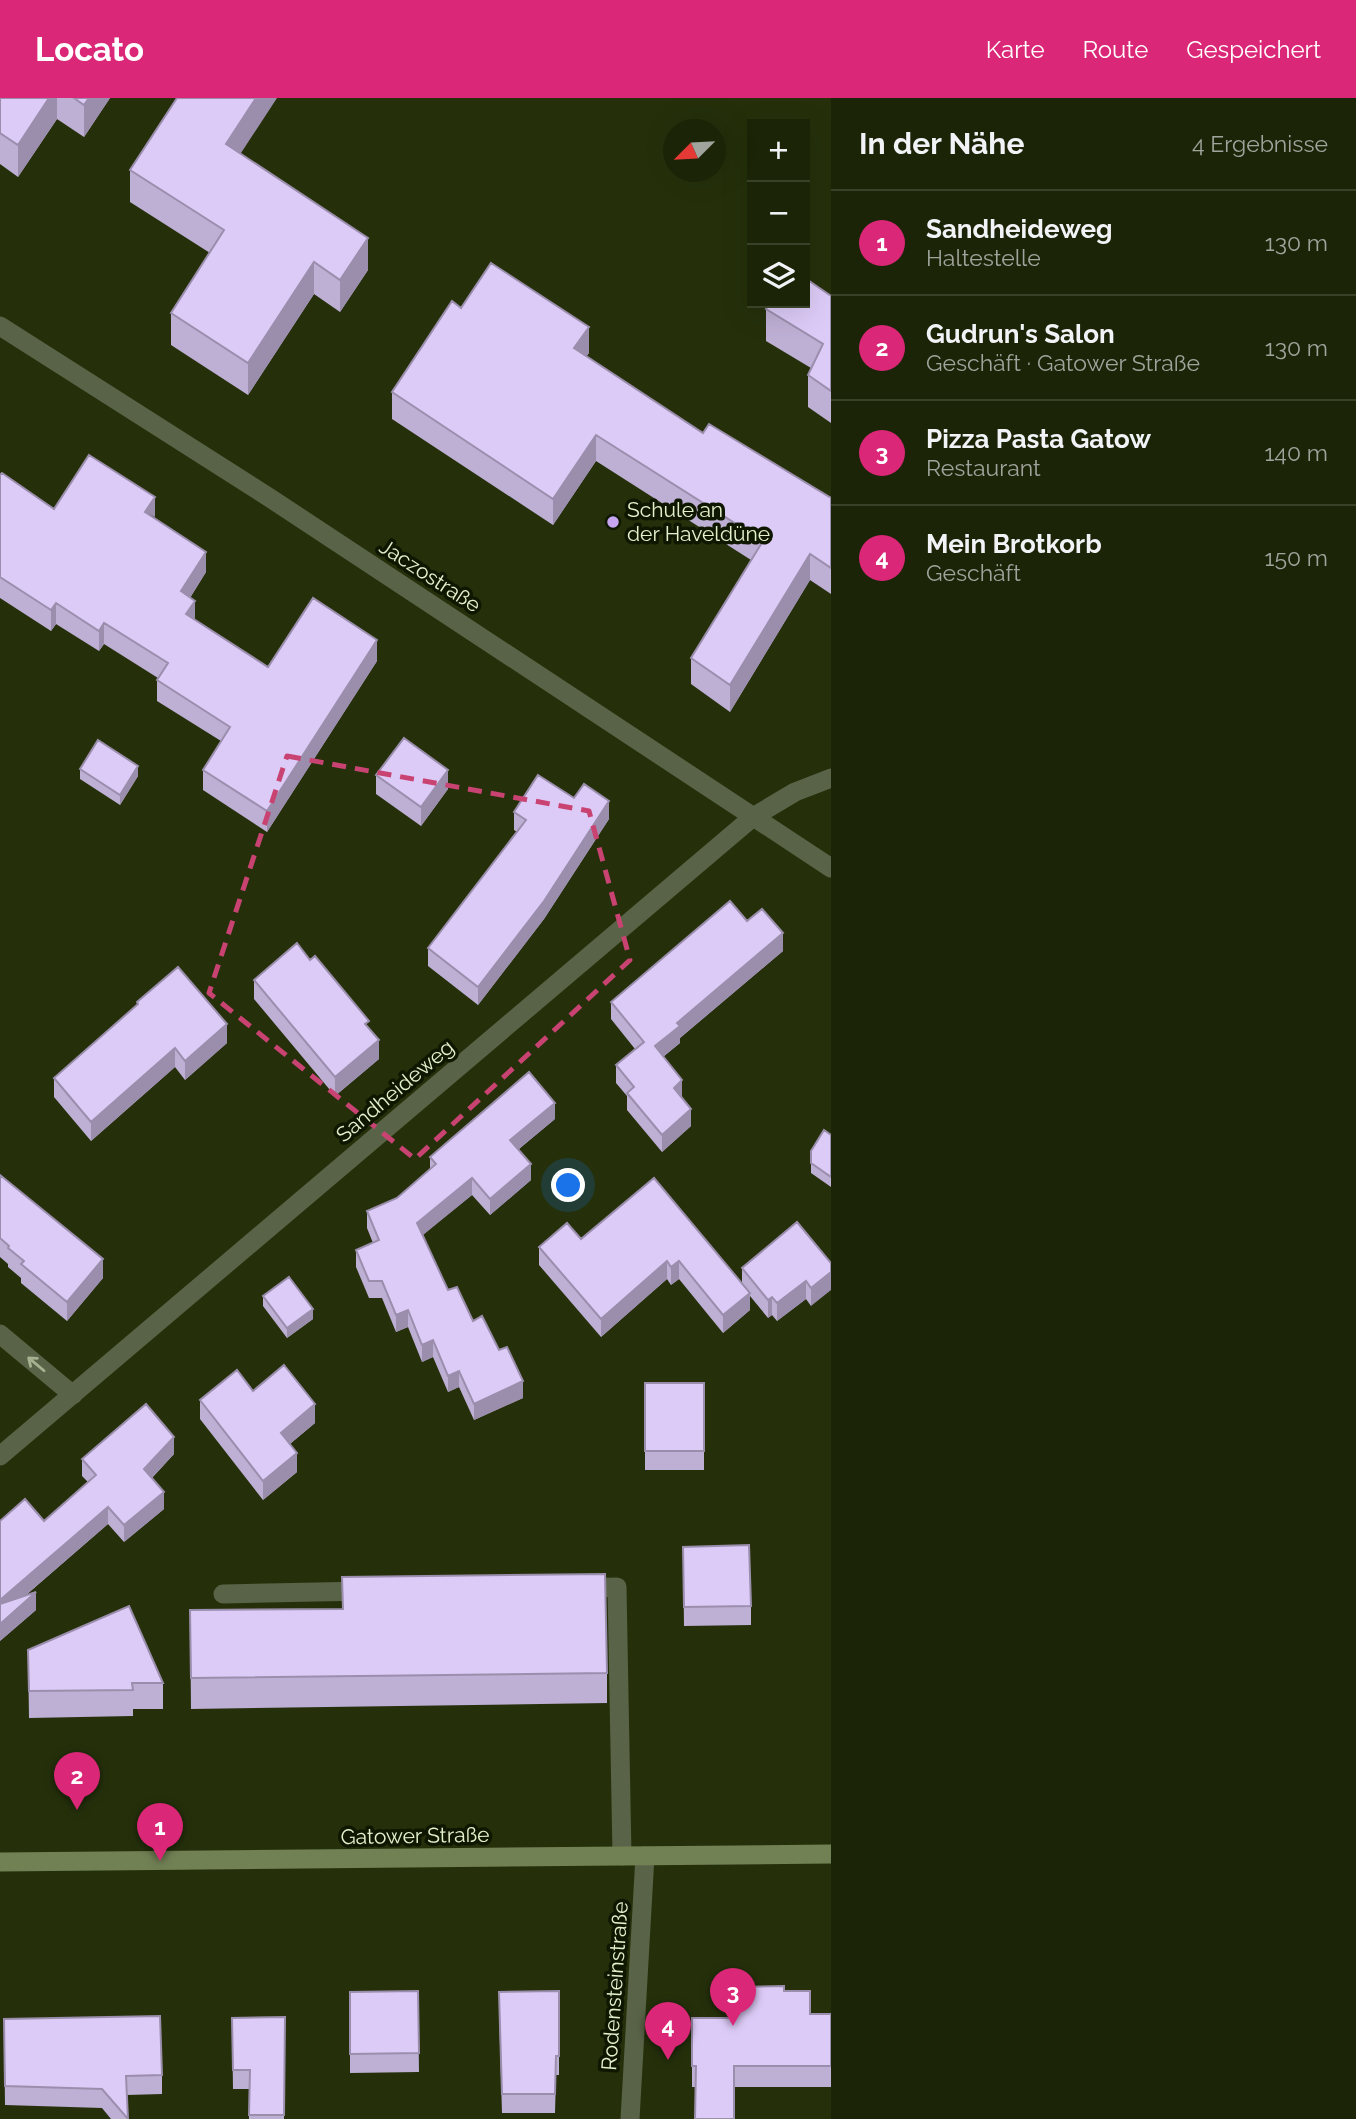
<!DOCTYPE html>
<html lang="de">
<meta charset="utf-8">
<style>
:root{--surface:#1c2408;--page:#252c12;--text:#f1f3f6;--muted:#a0a49c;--line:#3a4129;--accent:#db2777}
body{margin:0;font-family:Raleway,sans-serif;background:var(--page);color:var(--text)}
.controls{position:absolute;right:21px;top:21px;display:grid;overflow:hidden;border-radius:0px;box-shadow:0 7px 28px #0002}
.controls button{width:63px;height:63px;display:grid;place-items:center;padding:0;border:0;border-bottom:2px solid var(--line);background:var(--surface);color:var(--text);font:35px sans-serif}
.compass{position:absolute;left:663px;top:21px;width:63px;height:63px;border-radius:50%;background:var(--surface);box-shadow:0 7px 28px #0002;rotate:246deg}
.you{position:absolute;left:569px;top:1088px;width:24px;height:24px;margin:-18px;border:5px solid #fff;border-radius:50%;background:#1a73e8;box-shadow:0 0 0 10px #1a73e833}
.badge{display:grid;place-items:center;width:46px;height:46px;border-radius:50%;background:var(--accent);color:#fff;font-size:23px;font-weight:700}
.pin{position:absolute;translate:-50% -58px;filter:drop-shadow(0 2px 4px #0008)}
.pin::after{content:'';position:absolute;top:37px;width:24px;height:21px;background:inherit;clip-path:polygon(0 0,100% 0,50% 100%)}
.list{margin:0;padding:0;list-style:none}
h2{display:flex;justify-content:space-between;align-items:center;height:91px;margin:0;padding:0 28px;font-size:30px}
h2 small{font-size:23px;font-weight:400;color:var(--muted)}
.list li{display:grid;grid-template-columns:46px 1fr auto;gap:21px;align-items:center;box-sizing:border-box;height:105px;padding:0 28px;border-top:2px solid var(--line)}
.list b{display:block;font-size:26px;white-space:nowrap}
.list p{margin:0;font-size:23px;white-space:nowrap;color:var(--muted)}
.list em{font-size:23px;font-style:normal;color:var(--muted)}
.icon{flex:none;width:38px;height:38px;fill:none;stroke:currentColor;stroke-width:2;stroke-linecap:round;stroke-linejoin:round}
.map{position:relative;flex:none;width:831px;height:2021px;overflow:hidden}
header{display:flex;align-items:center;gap:42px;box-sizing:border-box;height:98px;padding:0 35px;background:var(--accent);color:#fff}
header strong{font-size:33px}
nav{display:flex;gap:38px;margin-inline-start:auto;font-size:24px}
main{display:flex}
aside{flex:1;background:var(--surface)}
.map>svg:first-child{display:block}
</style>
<header>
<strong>Locato</strong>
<nav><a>Karte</a><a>Route</a><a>Gespeichert</a></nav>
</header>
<main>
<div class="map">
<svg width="831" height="2021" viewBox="0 0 831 2021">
<rect width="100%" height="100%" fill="#25300b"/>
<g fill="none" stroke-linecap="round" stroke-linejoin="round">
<path stroke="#596347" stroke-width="19" d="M 579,1490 L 617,1489 L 622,1758
M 223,1496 L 367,1493"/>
<path stroke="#596347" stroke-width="19" d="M 0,228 L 270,400 L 831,770
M 0,1236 L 73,1297
M 0,1358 L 753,719 L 795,694 L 831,680
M 630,2021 L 645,1758"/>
<path stroke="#718154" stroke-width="19" d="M 0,1764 L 831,1756"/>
</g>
<path fill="#beafd4" d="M 0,0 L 110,0 L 84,39 L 57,21 L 18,79 L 0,66 Z
M 240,55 L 368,172 L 340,214 L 314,196 L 248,297 L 171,247 L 171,215 L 210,155 L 130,104 L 130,72 Z
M 831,198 L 831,325 L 808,309 L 808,277 L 811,270 L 766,243 L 766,211 Z
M 461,210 L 589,255 L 586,258 L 703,335 L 831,400 L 831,496 L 810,482 L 730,614 L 691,586 L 691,560 L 751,462 L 596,363 L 553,427 L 392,321 L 392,294 Z
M 0,377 L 54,411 L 155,420 L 206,474 L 190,500 L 195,522 L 268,569 L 377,563 L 267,734 L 203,692 L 203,672 L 221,643 L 157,603 L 157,582 L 158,580 L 104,546 L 99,553 L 56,526 L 51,533 L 0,500 Z
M 80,671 L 138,678 L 120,707 L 80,681 Z
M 376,677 L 448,691 L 421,728 L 376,696 Z
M 574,700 L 609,721 L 544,821 L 478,907 L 428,868 L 428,850 L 517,734 L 514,732 L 514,714 Z
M 747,823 L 783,853 L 680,940 L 680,945 L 663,959 L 682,1000 L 691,1028 L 662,1054 L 627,1012 L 627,998 L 616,985 L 616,967 L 635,951 L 611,921 L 611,904 Z
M 254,882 L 369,930 L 379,961 L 335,998 L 254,901 Z
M 137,904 L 227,945 L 185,982 L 175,969 L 91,1043 L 54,999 L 54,980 L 137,907 Z
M 555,1021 L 519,1051 L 531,1082 L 490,1117 L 472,1097 L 422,1137 L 448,1192 L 473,1223 L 523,1300 L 474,1322 L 459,1289 L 448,1294 L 433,1259 L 422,1264 L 408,1229 L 396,1234 L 382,1200 L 369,1200 L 356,1169 L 356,1152 L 373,1145 L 367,1130 L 367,1113 L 397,1100 L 430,1072 L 430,1059 Z
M 831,1037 L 831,1089 L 811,1075 L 811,1053 Z
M 0,1077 L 103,1180 L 67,1223 L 21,1185 L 21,1180 L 8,1169 L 8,1166 L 0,1159 Z
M 654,1080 L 742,1185 L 742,1170 L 831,1165 L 811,1208 L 806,1201 L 777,1223 L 772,1217 L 768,1220 L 750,1198 L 750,1212 L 723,1235 L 679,1181 L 671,1187 L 667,1181 L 601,1239 L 539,1167 L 539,1149 L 581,1141 Z
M 263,1198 L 313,1221 L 287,1240 L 263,1208 Z
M 645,1285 L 704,1285 L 704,1372 L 645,1372 Z
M 253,1293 L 315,1325 L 290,1346 L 297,1374 L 263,1402 L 200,1321 L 200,1302 Z
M 174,1356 L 152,1380 L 164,1411 L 124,1444 L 108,1426 L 25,1498 L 36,1512 L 0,1543 L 44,1423 L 88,1384 L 82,1378 L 82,1361 Z
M 683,1449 L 751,1508 L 751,1527 L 684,1528 Z
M 190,1512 L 607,1575 L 607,1605 L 191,1611 Z
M 28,1552 L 163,1585 L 163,1611 L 133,1611 L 133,1618 L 29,1620 Z
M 732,1889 L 784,1893 L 810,1916 L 831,1916 L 831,1989 L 692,1989 L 692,1920 L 732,1920 Z
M 418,1893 L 419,1974 L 350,1975 L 350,1894 Z
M 559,1893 L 559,1977 L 556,1977 L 555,2015 L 502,2015 L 499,1913 Z
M 285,1919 L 284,2021 L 249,2021 L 249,1991 L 233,1991 L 232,1920 Z
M 4,1921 L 162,1977 L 162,1996 L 127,1997 L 128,2021 L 111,2021 L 102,2010 L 5,2007 Z"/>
<path fill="#9b8ead" d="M 49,0 L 57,0 L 57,21 L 18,79 L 18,47 Z
M 89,0 L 110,0 L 84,39 L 84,7 Z
M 256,0 L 277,0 L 226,78 L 226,46 Z
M 368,140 L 368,172 L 340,214 L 340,182 Z
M 314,164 L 314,196 L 248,297 L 248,265 Z
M 589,229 L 589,255 L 574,277 L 574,250 Z
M 596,337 L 596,363 L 553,427 L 553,401 Z
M 155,399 L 155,419 L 145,414 Z
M 206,454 L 206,474 L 181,514 L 181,493 Z
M 810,456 L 810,482 L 730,614 L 730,587 Z
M 195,503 L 195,523 L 186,516 Z
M 56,505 L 56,526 L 51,533 L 51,512 Z
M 104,525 L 104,546 L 99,553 L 99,533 Z
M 377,542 L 377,563 L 267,734 L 267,713 Z
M 138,668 L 138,678 L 120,707 L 120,697 Z
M 448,672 L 448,691 L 421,728 L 421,709 Z
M 609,703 L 609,721 L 544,821 L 478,907 L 478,889 Z
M 783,835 L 783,853 L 680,940 L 680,945 L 655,965 L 655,948 L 677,925 Z
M 227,926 L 227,945 L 185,982 L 185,963 Z
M 379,942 L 379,961 L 335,998 L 335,979 Z
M 175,950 L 175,969 L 91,1043 L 91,1024 Z
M 682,982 L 682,999 L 674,990 Z
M 555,1005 L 555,1021 L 510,1058 L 510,1042 Z
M 691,1011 L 691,1028 L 662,1054 L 662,1037 Z
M 531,1066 L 531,1082 L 490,1117 L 490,1101 Z
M 472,1080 L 472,1097 L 417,1142 L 417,1125 Z
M 103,1161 L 103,1180 L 67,1223 L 67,1204 Z
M 667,1163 L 667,1181 L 601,1239 L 601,1221 Z
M 679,1163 L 679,1181 L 671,1187 L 671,1169 Z
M 831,1174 L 831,1192 L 811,1208 L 811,1190 Z
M 806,1183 L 806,1201 L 777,1223 L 777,1205 Z
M 750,1195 L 750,1212 L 723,1235 L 723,1217 Z
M 772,1199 L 772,1217 L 768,1220 L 768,1202 Z
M 313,1211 L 313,1221 L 287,1240 L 287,1230 Z
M 408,1212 L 408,1229 L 396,1234 L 396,1217 Z
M 433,1242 L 433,1259 L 422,1264 L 422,1247 Z
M 459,1273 L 459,1289 L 448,1294 L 448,1278 Z
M 523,1283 L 523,1300 L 474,1322 L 474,1306 Z
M 315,1306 L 315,1325 L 281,1353 L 281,1335 Z
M 174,1339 L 174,1356 L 144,1388 L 144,1371 Z
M 297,1355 L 297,1374 L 263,1402 L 263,1383 Z
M 164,1394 L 164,1411 L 124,1444 L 124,1427 Z
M 108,1409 L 108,1426 L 0,1519 L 0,1502 Z
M 36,1494 L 36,1512 L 0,1543 L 0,1526 Z"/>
<path fill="#ddcbf7" stroke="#9b8ead" stroke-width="2" d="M 0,0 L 49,0 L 18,47 L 0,35 Z
M 74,0 L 89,0 L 84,7 Z
M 177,0 L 256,0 L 226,46 L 368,140 L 340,182 L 314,164 L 248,265 L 171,215 L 224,132 L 130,72 Z
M 491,165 L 589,229 L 574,250 L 703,335 L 709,326 L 831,400 L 831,470 L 810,456 L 730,587 L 691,560 L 763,443 L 596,337 L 553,401 L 392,294 L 452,203 L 461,210 Z
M 805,180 L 831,198 L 831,293 L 808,277 L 823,246 L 766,211 L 770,205 L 805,205 Z
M 89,357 L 155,399 L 145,414 L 206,454 L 181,493 L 195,503 L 186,516 L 268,569 L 313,500 L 377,542 L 267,713 L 203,672 L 230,629 L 157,582 L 168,565 L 104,525 L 99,533 L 56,505 L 51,512 L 0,479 L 0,377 L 2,375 L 54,411 Z
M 404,640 L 448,672 L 421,709 L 376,677 Z
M 98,642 L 138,668 L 120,697 L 80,671 Z
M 538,677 L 574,700 L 584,686 L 609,703 L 544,803 L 478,889 L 428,850 L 526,722 L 514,714 Z
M 730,803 L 747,823 L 762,811 L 783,835 L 677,925 L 680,928 L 655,948 L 682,982 L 674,990 L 691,1011 L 662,1037 L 627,995 L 634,989 L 616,967 L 644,944 L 611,904 Z
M 297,845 L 310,862 L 315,858 L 369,923 L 365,926 L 379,942 L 335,979 L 254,882 Z
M 178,869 L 227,926 L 185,963 L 175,950 L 91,1024 L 54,980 L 138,906 L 137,904 Z
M 529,974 L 555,1005 L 510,1042 L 531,1066 L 490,1101 L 472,1080 L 417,1125 L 448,1192 L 457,1189 L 473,1223 L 482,1218 L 499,1252 L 507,1249 L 523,1283 L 474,1306 L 459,1273 L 448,1278 L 433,1242 L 422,1247 L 408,1212 L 396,1217 L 382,1183 L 369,1183 L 356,1152 L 379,1142 L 367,1113 L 397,1100 L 436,1066 L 430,1059 Z
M 824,1032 L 831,1037 L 831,1079 L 811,1065 L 811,1053 Z
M 0,1077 L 103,1161 L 67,1204 L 21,1166 L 24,1163 L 8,1150 L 9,1148 L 0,1140 Z
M 654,1080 L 750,1195 L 723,1217 L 679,1163 L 671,1169 L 667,1163 L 601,1221 L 539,1149 L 567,1125 L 581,1141 Z
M 797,1124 L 831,1165 L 831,1174 L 811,1190 L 806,1183 L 777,1205 L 772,1199 L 768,1202 L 742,1170 Z
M 289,1179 L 313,1211 L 287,1230 L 263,1198 Z
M 284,1267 L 315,1306 L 281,1335 L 297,1355 L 263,1383 L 200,1302 L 237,1272 L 253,1293 Z
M 645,1285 L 704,1285 L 704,1353 L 645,1353 Z
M 146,1306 L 174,1339 L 144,1371 L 164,1394 L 124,1427 L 108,1409 L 0,1502 L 0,1423 L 25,1401 L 44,1423 L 96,1377 L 82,1361 Z
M 749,1447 L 751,1508 L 684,1509 L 683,1449 Z
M 605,1476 L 607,1575 L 191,1580 L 190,1512 L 343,1511 L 342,1479 Z
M 36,1494 L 0,1526 L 0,1506 Z
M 129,1508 L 163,1585 L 132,1585 L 133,1592 L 29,1593 L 28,1552 Z
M 784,1888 L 784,1893 L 810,1893 L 810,1916 L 831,1916 L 831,1968 L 734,1968 L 734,2021 L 695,2021 L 696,1968 L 692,1968 L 692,1920 L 733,1920 L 732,1889 Z
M 418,1893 L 419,1955 L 350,1956 L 350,1894 Z
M 559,1893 L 559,1958 L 556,1958 L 555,1996 L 502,1996 L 499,1894 Z
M 160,1918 L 162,1977 L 126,1978 L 128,2021 L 102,1991 L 5,1988 L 4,1921 Z
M 285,1919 L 284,2017 L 249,2017 L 250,1972 L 233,1972 L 232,1920 Z"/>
<defs><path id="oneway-shaft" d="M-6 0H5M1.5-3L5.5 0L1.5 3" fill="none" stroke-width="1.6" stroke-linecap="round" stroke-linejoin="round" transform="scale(1.75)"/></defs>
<use stroke="#a5b191" href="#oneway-shaft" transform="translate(36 1266) rotate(-140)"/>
<path fill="none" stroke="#c94372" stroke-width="5" stroke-dasharray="14 9" stroke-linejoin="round" d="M 287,658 L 589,713 L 630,862 L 415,1061 L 209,895 Z"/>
<circle fill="#c6a6f0" stroke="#0f1700" stroke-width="2.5" cx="613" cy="424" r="7"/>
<g text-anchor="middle" stroke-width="7" stroke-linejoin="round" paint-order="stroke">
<g font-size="21" fill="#e3f1cd" stroke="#0f1700" text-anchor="start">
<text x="627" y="419">Schule an<tspan x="627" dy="24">der Haveldüne</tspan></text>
</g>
<g font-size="21" fill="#e3f1cd" stroke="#0f1700">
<text transform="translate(430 478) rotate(33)" y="7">Jaczostraße</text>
<text transform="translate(395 993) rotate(-40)" y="7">Sandheideweg</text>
<text transform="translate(415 1738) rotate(-1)" y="7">Gatower Straße</text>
<text transform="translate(615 1888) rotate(-86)" y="7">Rodensteinstraße</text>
</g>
</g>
</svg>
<div class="controls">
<button>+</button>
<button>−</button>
<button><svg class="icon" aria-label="layers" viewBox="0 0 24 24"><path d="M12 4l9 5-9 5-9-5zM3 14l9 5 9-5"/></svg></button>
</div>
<svg class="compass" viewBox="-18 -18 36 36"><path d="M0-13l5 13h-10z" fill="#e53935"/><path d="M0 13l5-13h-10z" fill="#a0a49c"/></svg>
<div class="you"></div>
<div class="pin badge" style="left:160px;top:1763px">1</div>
<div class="pin badge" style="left:77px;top:1712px">2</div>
<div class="pin badge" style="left:733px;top:1928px">3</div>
<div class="pin badge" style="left:668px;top:1962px">4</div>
</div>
<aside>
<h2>In der Nähe<small>4 Ergebnisse</small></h2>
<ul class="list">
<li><span class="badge">1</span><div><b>Sandheideweg</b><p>Haltestelle</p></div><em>130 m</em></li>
<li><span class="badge">2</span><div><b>Gudrun's Salon</b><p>Geschäft · Gatower Straße</p></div><em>130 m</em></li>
<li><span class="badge">3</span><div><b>Pizza Pasta Gatow</b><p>Restaurant</p></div><em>140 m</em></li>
<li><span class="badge">4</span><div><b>Mein Brotkorb</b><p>Geschäft</p></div><em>150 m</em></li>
</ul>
</aside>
</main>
